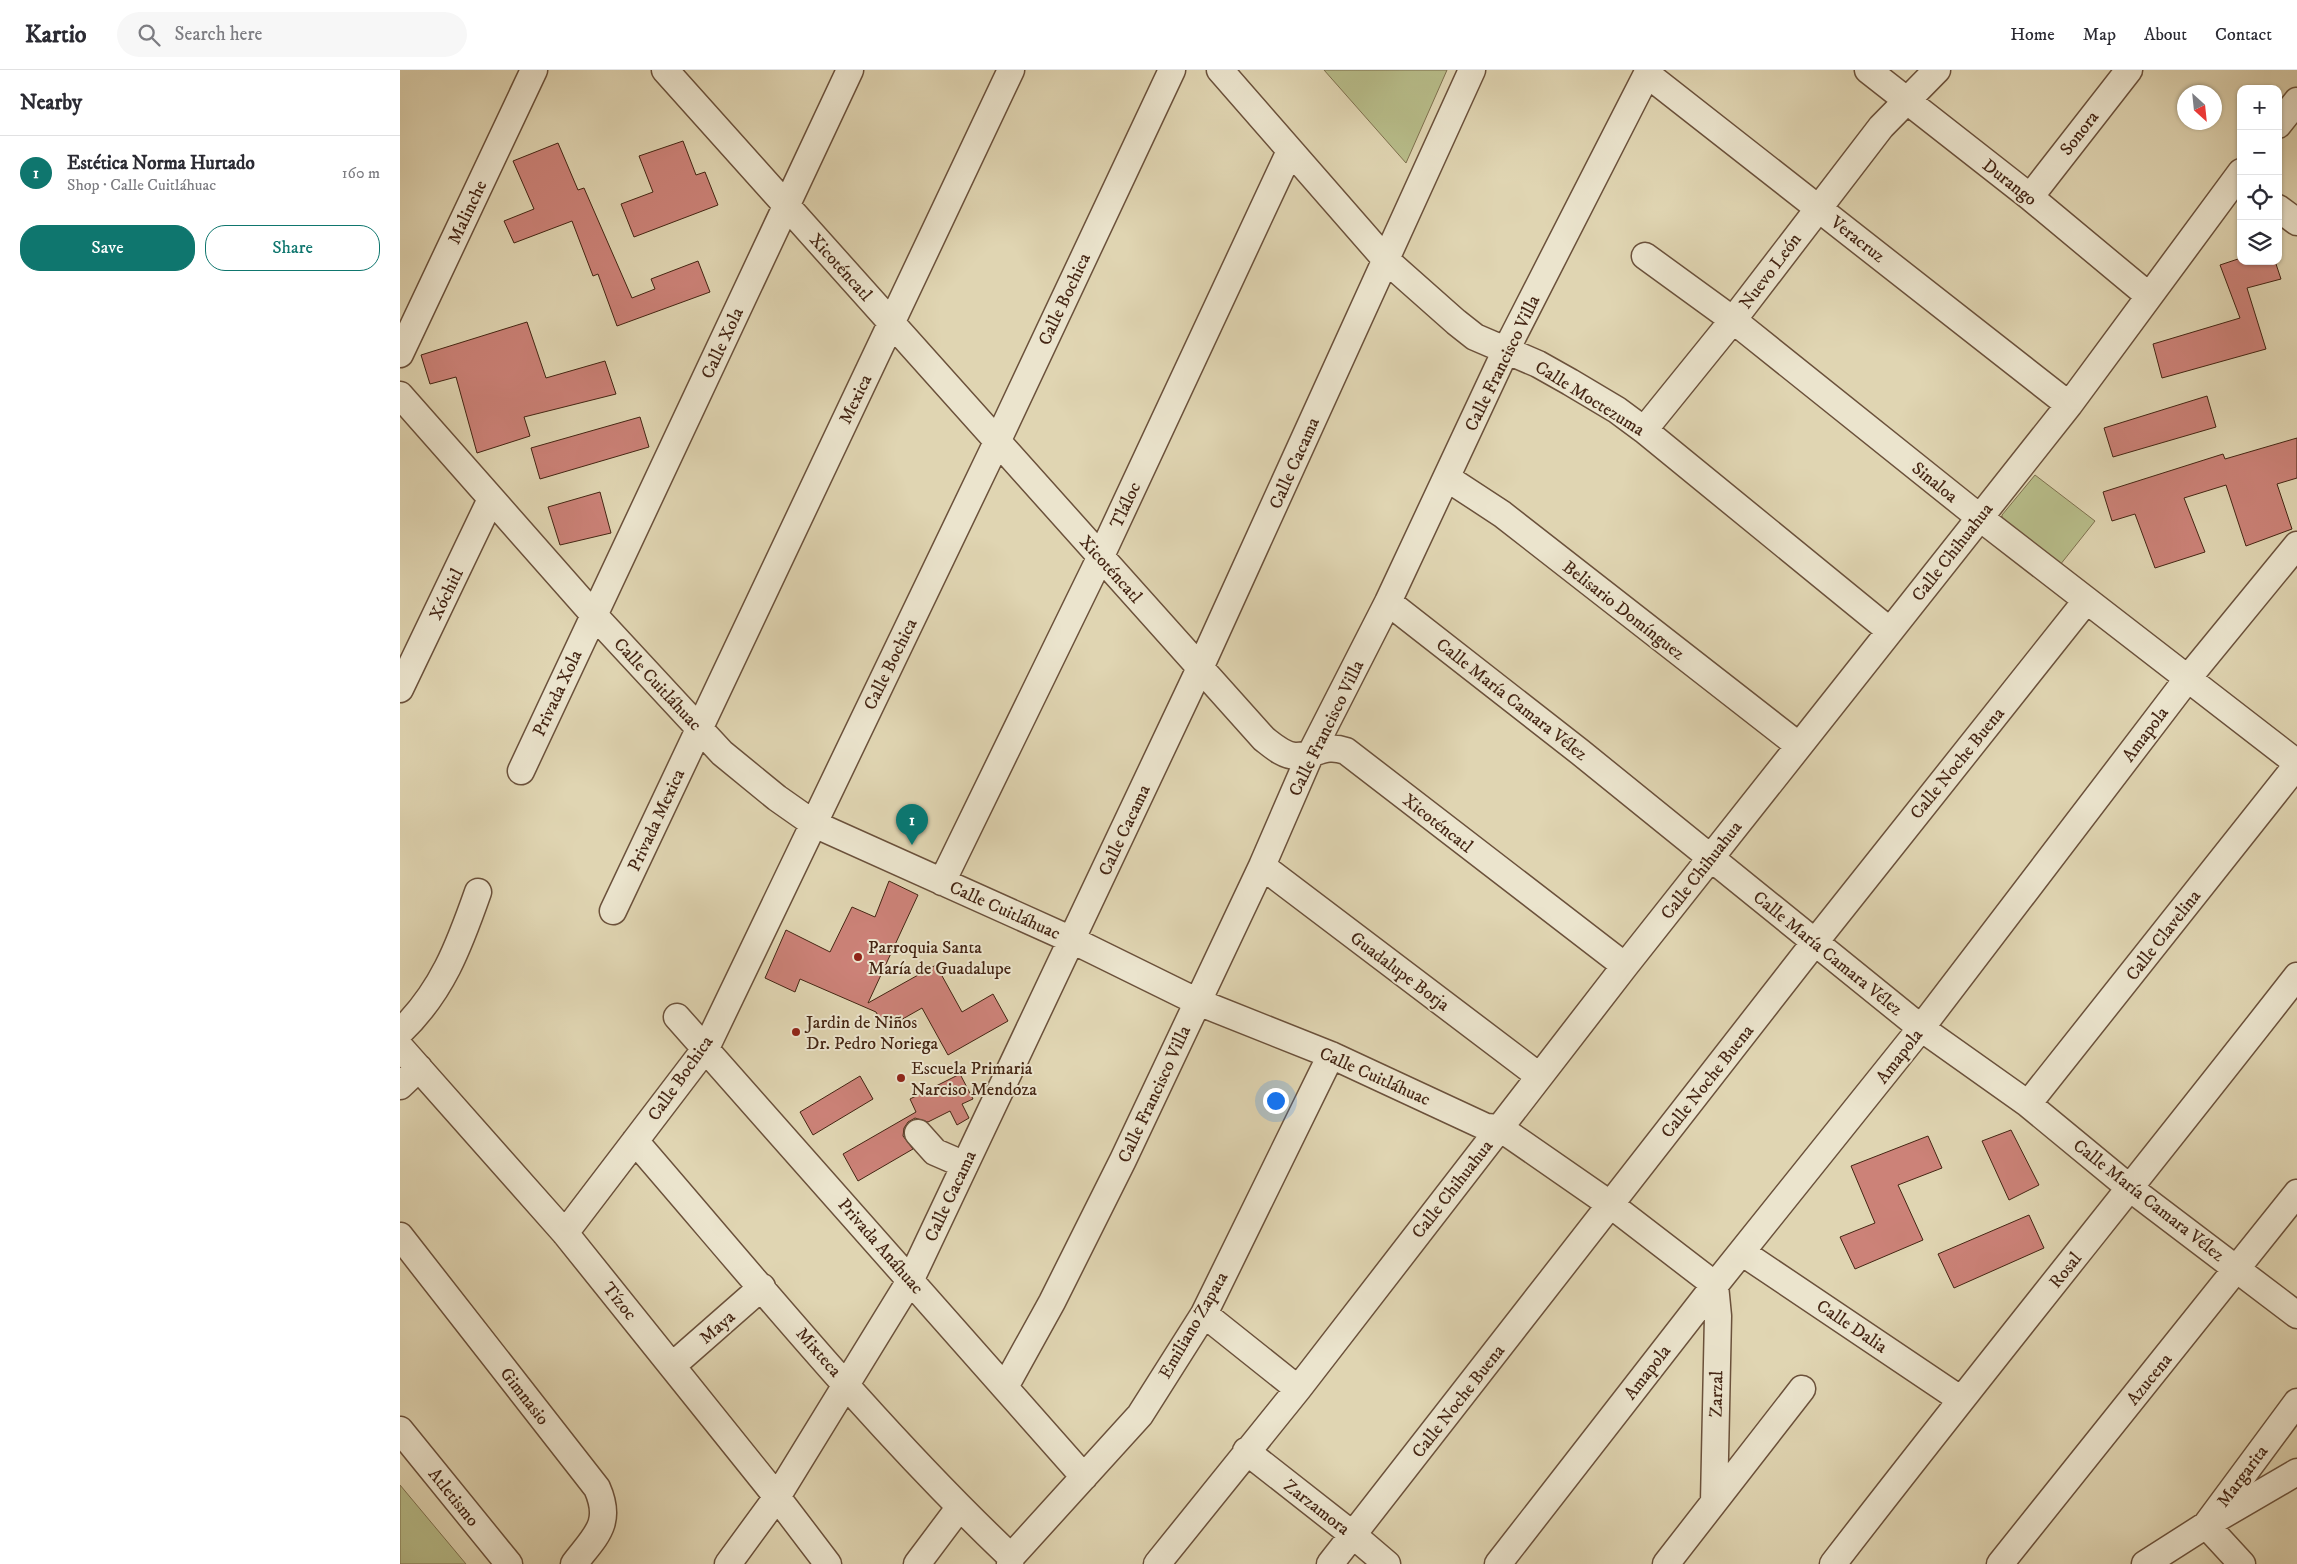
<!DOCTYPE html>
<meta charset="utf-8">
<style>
:root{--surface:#fff;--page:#f7f7f7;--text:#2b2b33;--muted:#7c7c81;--line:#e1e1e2;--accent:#0f766e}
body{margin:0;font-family:"IM FELL DW Pica",serif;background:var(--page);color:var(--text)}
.controls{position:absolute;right:15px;top:15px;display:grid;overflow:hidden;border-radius:10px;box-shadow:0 1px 4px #0004}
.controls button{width:45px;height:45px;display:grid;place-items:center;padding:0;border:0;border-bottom:1px solid var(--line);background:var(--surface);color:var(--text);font:25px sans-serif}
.compass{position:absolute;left:1777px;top:15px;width:45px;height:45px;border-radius:50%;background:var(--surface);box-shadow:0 1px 4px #0004;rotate:153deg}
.you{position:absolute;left:875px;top:1030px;width:18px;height:18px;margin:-12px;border:4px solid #fff;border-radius:50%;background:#1a73e8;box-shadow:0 0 0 8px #1a73e833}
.badge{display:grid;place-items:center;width:32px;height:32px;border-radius:50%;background:var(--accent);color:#fff;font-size:16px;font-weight:700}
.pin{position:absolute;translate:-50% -41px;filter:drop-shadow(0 1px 2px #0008)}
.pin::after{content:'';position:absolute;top:26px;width:18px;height:15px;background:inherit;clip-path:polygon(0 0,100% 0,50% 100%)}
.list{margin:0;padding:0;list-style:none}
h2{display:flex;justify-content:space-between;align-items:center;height:65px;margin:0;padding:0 20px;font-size:21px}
h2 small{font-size:16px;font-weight:400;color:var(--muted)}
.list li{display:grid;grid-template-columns:32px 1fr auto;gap:15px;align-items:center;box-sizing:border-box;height:75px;padding:0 20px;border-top:1px solid var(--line)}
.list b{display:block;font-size:19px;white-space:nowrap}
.list p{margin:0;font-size:16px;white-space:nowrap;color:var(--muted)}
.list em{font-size:16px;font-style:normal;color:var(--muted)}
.actions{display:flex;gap:10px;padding:15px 20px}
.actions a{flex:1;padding:11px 0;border:1px solid var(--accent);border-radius:20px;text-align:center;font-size:18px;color:var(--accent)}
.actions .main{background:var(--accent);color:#fff}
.icon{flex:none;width:28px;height:28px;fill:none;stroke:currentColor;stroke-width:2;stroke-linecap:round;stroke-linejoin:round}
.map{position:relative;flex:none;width:1897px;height:1494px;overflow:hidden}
header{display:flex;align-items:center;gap:30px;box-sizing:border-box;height:70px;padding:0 25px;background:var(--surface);border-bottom:1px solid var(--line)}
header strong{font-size:24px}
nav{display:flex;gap:28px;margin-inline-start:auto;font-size:18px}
.search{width:350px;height:45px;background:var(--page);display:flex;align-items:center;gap:12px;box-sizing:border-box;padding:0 18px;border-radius:28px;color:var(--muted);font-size:19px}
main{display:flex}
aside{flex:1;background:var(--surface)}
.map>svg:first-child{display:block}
</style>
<header>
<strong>Kartio</strong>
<div class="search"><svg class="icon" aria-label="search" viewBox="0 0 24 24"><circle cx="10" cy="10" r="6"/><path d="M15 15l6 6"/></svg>Search here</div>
<nav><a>Home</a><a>Map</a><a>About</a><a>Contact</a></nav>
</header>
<main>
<aside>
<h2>Nearby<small></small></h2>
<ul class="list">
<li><span class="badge">1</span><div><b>Estética Norma Hurtado</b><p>Shop · Calle Cuitláhuac</p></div><em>160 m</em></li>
</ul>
<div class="actions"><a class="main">Save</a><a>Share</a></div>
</aside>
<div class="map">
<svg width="1897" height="1494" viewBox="0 0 1897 1494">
<rect width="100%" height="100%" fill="#e0d5b2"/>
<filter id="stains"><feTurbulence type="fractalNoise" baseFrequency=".004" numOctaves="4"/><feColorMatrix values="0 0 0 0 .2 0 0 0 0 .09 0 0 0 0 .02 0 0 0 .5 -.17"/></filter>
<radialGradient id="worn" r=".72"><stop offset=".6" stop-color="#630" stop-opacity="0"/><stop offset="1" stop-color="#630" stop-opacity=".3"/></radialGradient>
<path fill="#b7bc89" stroke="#7e704e" d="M 924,0 L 1047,0 L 1006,93 Z
M 1635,405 L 1695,451 L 1656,500 L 1602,457 L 1602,445 Z
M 0,1415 L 66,1494 L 0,1494 Z"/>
<path fill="#cc8278" stroke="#442513" d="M 283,71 L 296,105 L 305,102 L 318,135 L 234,167 L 221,134 L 253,122 L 239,86 Z
M 158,73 L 178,120 L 184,118 L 232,228 L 255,219 L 251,209 L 298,191 L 310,222 L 217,256 L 198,204 L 193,206 L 172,151 L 114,173 L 104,151 L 134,139 L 113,91 Z
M 1841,188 L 1841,191 L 1875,191 L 1881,209 L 1847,218 L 1866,279 L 1762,308 L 1753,274 L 1840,248 L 1820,195 Z
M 127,252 L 146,308 L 205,291 L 216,324 L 124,347 L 130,366 L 77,383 L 56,307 L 30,314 L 21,285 Z
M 1807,326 L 1816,357 L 1713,387 L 1704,358 Z
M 240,347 L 249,377 L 140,409 L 131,378 Z
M 1897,368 L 1897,408 L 1877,414 L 1892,459 L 1846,476 L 1826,415 L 1784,428 L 1805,482 L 1755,498 L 1735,444 L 1712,451 L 1703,422 L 1823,384 L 1825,389 Z
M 200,422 L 211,463 L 160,475 L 148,437 Z
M 489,811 L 518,825 L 468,933 L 536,895 L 562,942 L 593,924 L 608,951 L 548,985 L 522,938 L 485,959 L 476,942 L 400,909 L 395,922 L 365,908 L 386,860 L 430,882 L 452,837 L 475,847 Z
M 560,1004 L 573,1029 L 562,1034 L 569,1048 L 557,1055 L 550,1041 L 528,1052 L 515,1048 L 508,1052 L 504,1058 L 503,1066 L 513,1079 L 458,1111 L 443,1084 L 516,1042 L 510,1029 Z
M 460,1006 L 473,1029 L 413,1065 L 400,1042 Z
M 1611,1060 L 1639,1115 L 1609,1130 L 1582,1071 Z
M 1528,1066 L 1542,1098 L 1498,1115 L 1523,1170 L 1455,1199 L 1440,1167 L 1475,1153 L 1451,1096 Z
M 1629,1145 L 1644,1178 L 1554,1218 L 1538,1184 Z"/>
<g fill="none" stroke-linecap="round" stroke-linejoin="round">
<g stroke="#6b513b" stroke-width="29">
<path id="minor" d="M 265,0 L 864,669 C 873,676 884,686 896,686 C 916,686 923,673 946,681 L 1225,896
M 820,0 L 986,190 L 1056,252 L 1075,267 L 1138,294 L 1170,312 L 1217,340 L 1244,360 L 1490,561
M 1468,0 L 1630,127 L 1749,226
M 1247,4 L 1669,335
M 1878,55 L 1897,31
M 1630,127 L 1729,0
M 1878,138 L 1897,152
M 1245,186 L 1333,250 L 1579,447 L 1897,693
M 0,284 L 134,0
M 0,325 L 194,545 L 322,683 L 377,728 L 414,754 L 672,870 L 798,932 L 931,985 L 1086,1057 L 1100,1058 L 1211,1135 L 1315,1215 L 1318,1246 L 1314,1432
M 1244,360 L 1333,250 L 1481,57 L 1537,0
M 1047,408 L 1102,444 L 1398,675
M 988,532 L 1180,682 L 1521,958 L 1628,1034 L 1731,1119 L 1897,1245
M 0,619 L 91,429
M 121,701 L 450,0
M 862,796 L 1139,1006
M 542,812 L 700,488 L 890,81
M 213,841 L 611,0
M 277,947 L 684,1407
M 0,962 C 42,922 59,876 78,822
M 0,977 L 165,1163 L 377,1427 L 428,1494
M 0,1016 L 19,998
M 1628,1034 L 1897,695
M 518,1063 L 535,1082 L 565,1095
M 235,1071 C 357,1212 476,1359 611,1487
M 165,1163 L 306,978 L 597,372 L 772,0
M 0,1166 L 197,1418 C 213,1454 195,1466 174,1494
M 1343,1183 L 1560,1329
M 804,1244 L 898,1319
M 272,1296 L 362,1217
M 605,1317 L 652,1232 L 723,1090 L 862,796 L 911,683 L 988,532 L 1106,280 L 1249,0
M 0,1360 L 109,1494
M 846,1381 L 953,1465 L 987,1494
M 328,1494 L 377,1427 L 511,1209 L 800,598 L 1072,0
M 517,1494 L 559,1438
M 610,1494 L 611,1487 L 740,1345 L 804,1244 L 931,985
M 757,1494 L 898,1319 L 1225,896 L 1669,335 L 1841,102
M 930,1494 L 1415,872 L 1686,531
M 1098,1494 L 1315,1215 L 1521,958 L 1788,608 L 1897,475
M 1266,1494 L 1402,1319
M 1433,1494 C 1585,1297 1743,1103 1897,906
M 1600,1494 L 1897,1123
M 1745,1494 L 1806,1455 L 1897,1402
M 1842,1494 L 1806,1455 L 1897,1332"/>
</g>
<use href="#minor" stroke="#ebe4cd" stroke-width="26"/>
</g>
<g fill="#8f2418" stroke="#ebe4cd" stroke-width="2">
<circle cx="458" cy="887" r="5"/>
<circle cx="396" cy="962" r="5"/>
<circle cx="501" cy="1008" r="5"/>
</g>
<g text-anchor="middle" stroke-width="4" stroke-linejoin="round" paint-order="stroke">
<g font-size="18" fill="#442513" stroke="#ebe4cd">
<text transform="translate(1679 63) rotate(-52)" y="6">Sonora</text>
<text transform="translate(1610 112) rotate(38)" y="6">Durango</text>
<text transform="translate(67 142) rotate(-65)" y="6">Malinche</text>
<text transform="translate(1458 169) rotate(38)" y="6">Veracruz</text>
<text transform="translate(441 197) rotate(48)" y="6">Xicoténcatl</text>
<text transform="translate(1370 201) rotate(-53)" y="6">Nuevo León</text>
<text transform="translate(664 229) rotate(-65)" y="6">Calle Bochica</text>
<text transform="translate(322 273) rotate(-65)" y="6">Calle Xola</text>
<text transform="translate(1102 293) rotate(-64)" y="6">Calle Francisco Villa</text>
<text transform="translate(1190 328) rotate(32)" y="6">Calle Moctezuma</text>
<text transform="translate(455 329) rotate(-64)" y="6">Mexica</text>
<text transform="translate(894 393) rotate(-66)" y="6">Calle Cacama</text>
<text transform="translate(1535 412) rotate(39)" y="6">Sinaloa</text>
<text transform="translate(725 435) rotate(-65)" y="6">Tláloc</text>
<text transform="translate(1552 482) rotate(-52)" y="6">Calle Chihuahua</text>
<text transform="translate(711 499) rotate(48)" y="6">Xicoténcatl</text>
<text transform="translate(46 524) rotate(-64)" y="6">Xóchitl</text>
<text transform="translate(1224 540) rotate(38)" y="6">Belisario Domínguez</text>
<text transform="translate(490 594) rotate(-64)" y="6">Calle Bochica</text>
<text transform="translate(258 614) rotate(47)" y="6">Calle Cuitláhuac</text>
<text transform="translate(157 623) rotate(-65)" y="6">Privada Xola</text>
<text transform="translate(1112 629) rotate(38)" y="6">Calle María Camara Vélez</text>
<text transform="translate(926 658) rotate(-64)" y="6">Calle Francisco Villa</text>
<text transform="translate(1745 664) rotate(-53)" y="6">Amapola</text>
<text transform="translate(1557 693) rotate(-51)" y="6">Calle Noche Buena</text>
<text transform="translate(256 750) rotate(-65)" y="6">Privada Mexica</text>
<text transform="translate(1038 753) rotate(38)" y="6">Xicoténcatl</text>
<text transform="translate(724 760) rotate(-65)" y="6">Calle Cacama</text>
<text transform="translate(1301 800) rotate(-52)" y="6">Calle Chihuahua</text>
<text transform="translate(605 840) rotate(24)" y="6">Calle Cuitláhuac</text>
<text transform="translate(1763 865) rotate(-52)" y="6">Calle Clavelina</text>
<text transform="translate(1428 883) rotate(39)" y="6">Calle María Camara Vélez</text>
<text transform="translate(1000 901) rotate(37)" y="6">Guadalupe Borja</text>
<text transform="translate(1499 986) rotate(-52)" y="6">Amapola</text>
<text transform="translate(975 1006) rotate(24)" y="6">Calle Cuitláhuac</text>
<text transform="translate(280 1008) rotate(-55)" y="6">Calle Bochica</text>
<text transform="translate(1307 1011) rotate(-52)" y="6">Calle Noche Buena</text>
<text transform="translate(754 1024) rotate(-65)" y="6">Calle Francisco Villa</text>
<text transform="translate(1052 1119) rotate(-52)" y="6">Calle Chihuahua</text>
<text transform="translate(550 1126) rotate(-65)" y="6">Calle Cacama</text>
<text transform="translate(1749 1130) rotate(38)" y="6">Calle María Camara Vélez</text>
<text transform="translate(481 1176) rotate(49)" y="6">Privada Anáhuac</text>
<text transform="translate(1665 1200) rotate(-51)" y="6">Rosal</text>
<text transform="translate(220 1231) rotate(51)" y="6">Tízoc</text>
<text transform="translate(793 1255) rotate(-60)" y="6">Emiliano Zapata</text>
<text transform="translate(1452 1256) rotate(34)" y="6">Calle Dalia</text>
<text transform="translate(317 1257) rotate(-41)" y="6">Maya</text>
<text transform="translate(419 1282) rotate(49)" y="6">Mixteca</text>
<text transform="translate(1247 1302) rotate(-52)" y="6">Amapola</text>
<text transform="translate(1749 1309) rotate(-51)" y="6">Azucena</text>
<text transform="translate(1316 1324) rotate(-89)" y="6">Zarzal</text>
<text transform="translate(125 1326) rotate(52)" y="6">Gimnasio</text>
<text transform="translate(1058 1331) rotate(-52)" y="6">Calle Noche Buena</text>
<text transform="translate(1842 1406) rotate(-53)" y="6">Margarita</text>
<text transform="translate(54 1427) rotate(51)" y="6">Atletismo</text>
<text transform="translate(917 1437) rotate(38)" y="6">Zarzamora</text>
</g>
<g font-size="18" fill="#442513" stroke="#ebe4cd" text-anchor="start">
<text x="468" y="883">Parroquia Santa<tspan x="468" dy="21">María de Guadalupe</tspan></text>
<text x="406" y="958">Jardin de Niños<tspan x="406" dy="21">Dr. Pedro Noriega</tspan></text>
<text x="511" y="1004">Escuela Primaria<tspan x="511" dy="21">Narciso Mendoza</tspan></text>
</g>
</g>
<rect width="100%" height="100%" filter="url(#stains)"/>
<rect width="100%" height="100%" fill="url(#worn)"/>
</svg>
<div class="controls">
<button>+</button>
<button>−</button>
<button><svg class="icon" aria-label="locate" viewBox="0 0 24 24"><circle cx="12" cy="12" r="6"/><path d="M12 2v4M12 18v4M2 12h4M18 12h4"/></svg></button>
<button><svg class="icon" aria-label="layers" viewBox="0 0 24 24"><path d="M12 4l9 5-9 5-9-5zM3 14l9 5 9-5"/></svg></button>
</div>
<svg class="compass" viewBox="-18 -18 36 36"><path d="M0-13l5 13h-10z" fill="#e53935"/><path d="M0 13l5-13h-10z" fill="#7c7c81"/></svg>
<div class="you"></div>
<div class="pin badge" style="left:512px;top:775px">1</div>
</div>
</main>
